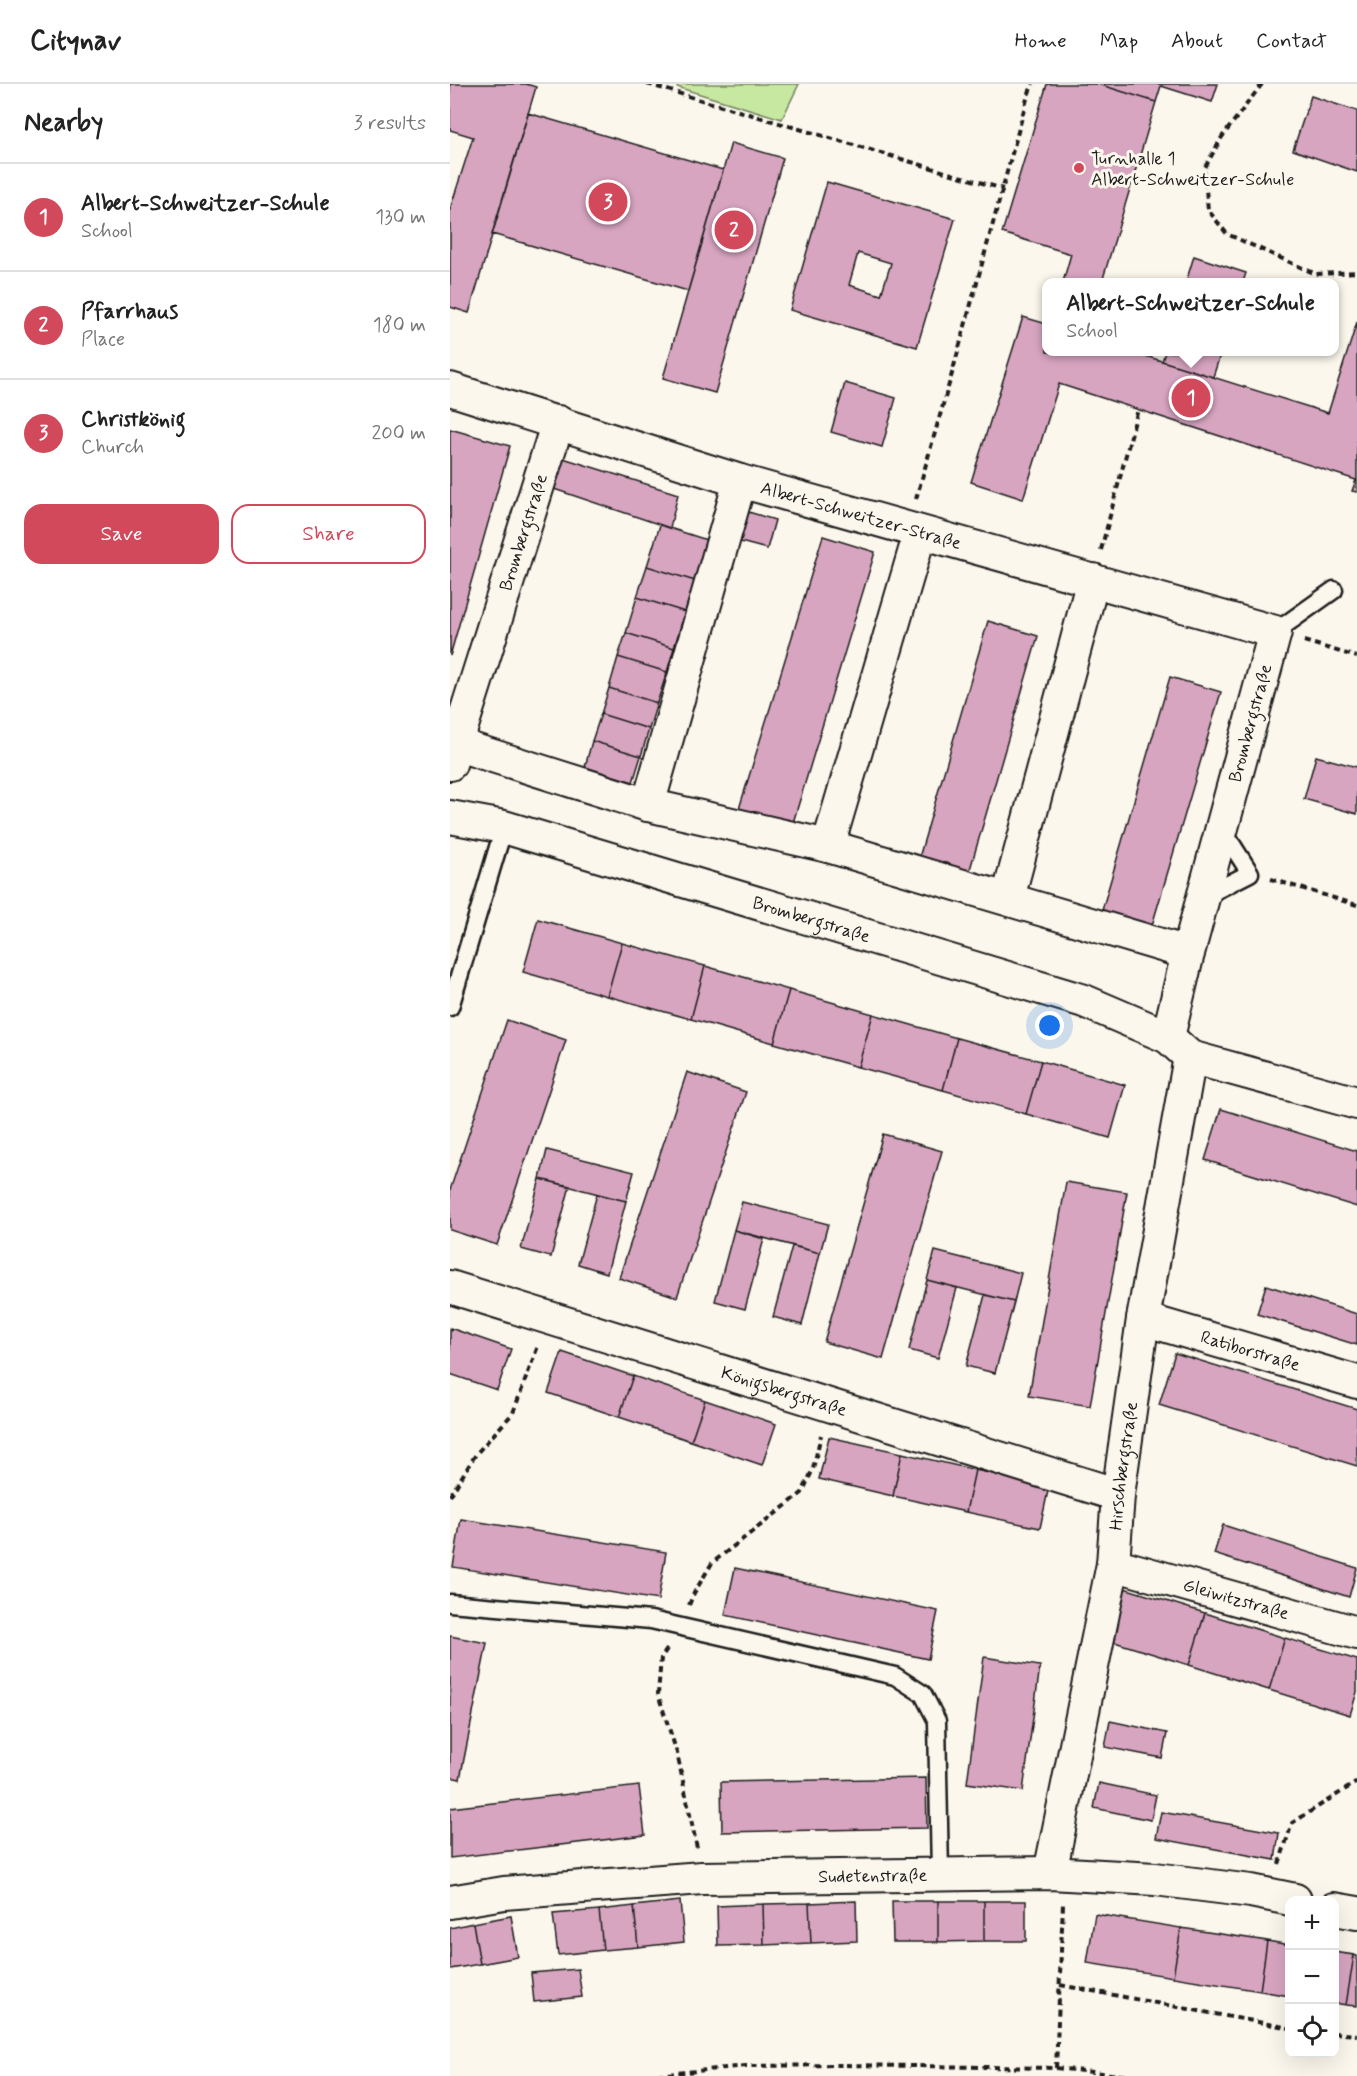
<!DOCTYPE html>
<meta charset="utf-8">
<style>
:root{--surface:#fff;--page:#f6f6f6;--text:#222;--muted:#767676;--line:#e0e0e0;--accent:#d1495b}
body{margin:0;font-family:Mynerve,sans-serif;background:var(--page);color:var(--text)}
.controls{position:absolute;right:18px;bottom:18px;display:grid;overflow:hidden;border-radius:12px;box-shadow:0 6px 24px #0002}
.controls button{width:54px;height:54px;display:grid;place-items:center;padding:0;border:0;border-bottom:2px solid var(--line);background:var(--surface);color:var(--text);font:30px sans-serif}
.you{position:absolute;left:600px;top:942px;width:21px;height:21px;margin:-15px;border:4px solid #fff;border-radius:50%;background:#1a73e8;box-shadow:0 0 0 9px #1a73e833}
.badge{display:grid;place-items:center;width:39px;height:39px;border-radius:50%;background:var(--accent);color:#fff;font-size:20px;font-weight:700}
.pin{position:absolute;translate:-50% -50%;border:3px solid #fff;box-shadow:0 2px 6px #0006}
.popup{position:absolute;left:592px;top:194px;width:297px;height:78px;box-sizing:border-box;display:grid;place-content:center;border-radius:12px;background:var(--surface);filter:drop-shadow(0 2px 4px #0005);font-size:20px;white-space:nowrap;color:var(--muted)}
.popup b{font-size:22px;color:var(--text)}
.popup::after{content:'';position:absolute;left:50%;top:100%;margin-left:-12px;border:12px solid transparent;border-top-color:var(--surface)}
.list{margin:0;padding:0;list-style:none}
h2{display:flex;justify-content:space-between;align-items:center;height:78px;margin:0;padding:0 24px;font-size:26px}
h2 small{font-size:20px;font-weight:400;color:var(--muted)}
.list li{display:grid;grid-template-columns:39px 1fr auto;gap:18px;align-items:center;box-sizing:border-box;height:108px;padding:0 24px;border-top:2px solid var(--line)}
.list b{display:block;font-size:22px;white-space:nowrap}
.list p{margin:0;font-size:20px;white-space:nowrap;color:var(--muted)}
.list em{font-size:20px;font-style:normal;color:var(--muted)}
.actions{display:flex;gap:12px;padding:18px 24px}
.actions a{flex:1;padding:14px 0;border:2px solid var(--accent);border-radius:18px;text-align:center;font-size:21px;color:var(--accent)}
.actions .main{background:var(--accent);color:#fff}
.icon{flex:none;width:33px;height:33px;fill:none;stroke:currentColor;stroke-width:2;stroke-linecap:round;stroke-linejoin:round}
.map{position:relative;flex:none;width:907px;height:1992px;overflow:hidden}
header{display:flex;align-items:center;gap:36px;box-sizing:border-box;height:84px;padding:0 30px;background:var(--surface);border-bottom:2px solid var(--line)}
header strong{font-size:28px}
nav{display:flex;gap:33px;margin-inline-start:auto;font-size:21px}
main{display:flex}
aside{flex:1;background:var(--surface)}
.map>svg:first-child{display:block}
</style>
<header>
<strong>Citynav</strong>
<nav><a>Home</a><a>Map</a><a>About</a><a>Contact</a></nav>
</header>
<main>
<aside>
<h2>Nearby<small>3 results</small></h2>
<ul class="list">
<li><span class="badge">1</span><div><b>Albert-Schweitzer-Schule</b><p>School</p></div><em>130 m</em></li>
<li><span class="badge">2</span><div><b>Pfarrhaus</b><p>Place</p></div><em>180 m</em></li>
<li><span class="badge">3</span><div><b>Christkönig</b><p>Church</p></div><em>200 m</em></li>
</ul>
<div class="actions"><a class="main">Save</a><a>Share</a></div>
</aside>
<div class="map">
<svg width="907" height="1992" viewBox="0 0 907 1992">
<rect width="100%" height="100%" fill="#fbf7ec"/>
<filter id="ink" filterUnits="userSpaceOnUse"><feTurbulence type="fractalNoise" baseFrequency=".0167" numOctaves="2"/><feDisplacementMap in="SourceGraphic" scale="12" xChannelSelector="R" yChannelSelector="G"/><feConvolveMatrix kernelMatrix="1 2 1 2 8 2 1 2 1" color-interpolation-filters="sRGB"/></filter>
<g filter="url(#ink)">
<path fill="#c7e8a1" stroke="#72825e" stroke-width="1.5" d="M 228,0 L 349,0 L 332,35 L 227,3 Z"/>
<path fill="#d8a5c1" stroke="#1c1c1c" stroke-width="1.5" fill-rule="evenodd" d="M 0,0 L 76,0 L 86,3 L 19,229 L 0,223 L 0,125 L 23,53 L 0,46 Z
M 597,0 L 648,0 L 706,18 L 652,198 L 613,198 L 621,170 L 552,149 Z
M 654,0 L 768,0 L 762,18 L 711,2 L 706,18 L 654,2 Z
M 861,12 L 907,27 L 907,88 L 843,66 Z
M 78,29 L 273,86 L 238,207 L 42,150 Z
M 281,59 L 333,74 L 265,309 L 213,294 Z
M 377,98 L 505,135 L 467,263 L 340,226 ZM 408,169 L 441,179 L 431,211 L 399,201 Z
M 744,172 L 796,189 L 793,198 L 736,198 Z
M 573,233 L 597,240 L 597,268 L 683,268 L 878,329 L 907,238 L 907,408 L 902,407 L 906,396 L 609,300 L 573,415 L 521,398 Z
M 715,268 L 771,268 L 763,293 L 712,277 Z
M 395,299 L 446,314 L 432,363 L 381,348 Z
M 0,345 L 60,362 L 0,572 Z
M 113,374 L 228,410 L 220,444 L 104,405 Z
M 292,426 L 325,436 L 317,465 L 283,456 Z
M 210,441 L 257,456 L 245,497 L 197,482 Z
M 373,452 L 425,468 L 342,742 L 289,725 Z
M 197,482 L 245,497 L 235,528 L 187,513 Z
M 187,513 L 235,528 L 224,564 L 176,549 Z
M 538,537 L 588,552 L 516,799 L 466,784 Z
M 176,549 L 224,564 L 217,588 L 168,573 Z
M 168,573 L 217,588 L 207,619 L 159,604 Z
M 720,593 L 771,608 L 698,855 L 648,840 Z
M 159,604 L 207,619 L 199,645 L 151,630 Z
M 151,630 L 199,645 L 191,672 L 142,657 Z
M 142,657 L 191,672 L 183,698 L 135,683 Z
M 866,672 L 907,683 L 907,730 L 854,715 Z
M 88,835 L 172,859 L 157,912 L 73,888 Z
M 172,859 L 255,882 L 241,935 L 157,912 Z
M 255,882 L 339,906 L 324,959 L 241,935 Z
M 339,906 L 423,930 L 408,983 L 324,959 Z
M 423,930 L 507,954 L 493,1006 L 408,983 Z
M 57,936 L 116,956 L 47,1161 L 0,1146 L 0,1106 Z
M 507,954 L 591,977 L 576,1030 L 493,1006 Z
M 591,977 L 675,1001 L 660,1054 L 576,1030 Z
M 237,988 L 296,1008 L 227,1213 L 169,1194 Z
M 771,1025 L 907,1067 L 907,1123 L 755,1076 Z
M 433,1050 L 492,1067 L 433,1275 L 374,1258 Z
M 97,1066 L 184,1088 L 176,1117 L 90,1095 Z
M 90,1095 L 120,1102 L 101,1173 L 71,1165 Z
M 616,1098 L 677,1108 L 640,1322 L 579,1312 Z
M 147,1110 L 176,1117 L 157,1189 L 128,1180 Z
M 292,1118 L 378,1140 L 370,1169 L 284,1146 Z
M 284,1146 L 314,1155 L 295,1225 L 265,1217 Z
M 342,1162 L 370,1169 L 352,1241 L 323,1233 Z
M 485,1167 L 571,1189 L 564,1218 L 477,1196 Z
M 477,1196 L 507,1204 L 488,1274 L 459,1266 Z
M 816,1201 L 907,1230 L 907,1261 L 807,1230 Z
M 535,1211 L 564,1218 L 545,1289 L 516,1282 Z
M 0,1244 L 61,1265 L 47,1306 L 0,1290 Z
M 112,1268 L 183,1292 L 169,1333 L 98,1309 Z
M 725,1269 L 907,1325 L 907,1382 L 709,1321 Z
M 183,1292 L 255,1316 L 241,1357 L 169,1333 Z
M 255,1316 L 326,1340 L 312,1381 L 241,1357 Z
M 379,1353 L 452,1369 L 443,1412 L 369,1395 Z
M 452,1369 L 525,1386 L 516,1428 L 443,1412 Z
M 525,1386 L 599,1402 L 590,1444 L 516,1428 Z
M 11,1435 L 216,1468 L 208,1516 L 3,1483 Z
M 773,1441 L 907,1484 L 899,1513 L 764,1470 Z
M 285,1484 L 488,1527 L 478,1575 L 275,1531 Z
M 674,1504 L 755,1529 L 739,1581 L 658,1556 Z
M 755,1529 L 835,1554 L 819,1606 L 739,1581 Z
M 0,1552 L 37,1559 L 10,1695 L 0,1693 Z
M 835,1554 L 907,1576 L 907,1608 L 900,1631 L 819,1606 Z
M 534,1573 L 590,1582 L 573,1707 L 517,1699 Z
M 660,1637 L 717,1649 L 712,1674 L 655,1663 Z
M 476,1694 L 477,1744 L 272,1748 L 271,1698 Z
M 649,1699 L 706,1711 L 701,1736 L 644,1724 Z
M 189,1702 L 195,1751 L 0,1774 L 0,1724 Z
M 711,1728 L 829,1749 L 825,1776 L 706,1754 Z
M 230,1817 L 234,1858 L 188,1863 L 184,1822 Z
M 406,1817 L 407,1857 L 361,1859 L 359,1819 Z
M 442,1817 L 488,1817 L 488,1858 L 443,1858 Z
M 488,1817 L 534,1817 L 534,1857 L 488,1858 Z
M 534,1817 L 576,1817 L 576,1857 L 534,1857 Z
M 359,1819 L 361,1859 L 314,1861 L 313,1820 Z
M 313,1820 L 314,1861 L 268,1862 L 267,1822 Z
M 184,1822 L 188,1863 L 153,1866 L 149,1826 Z
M 149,1826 L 153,1866 L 108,1871 L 103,1830 Z
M 645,1830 L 731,1844 L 723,1893 L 637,1879 Z
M 61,1832 L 68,1873 L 30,1880 L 23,1839 Z
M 23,1839 L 30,1880 L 0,1885 L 0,1844 Z
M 731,1844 L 817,1857 L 810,1907 L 723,1893 Z
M 817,1857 L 840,1861 L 840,1912 L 810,1907 Z
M 884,1868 L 904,1871 L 896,1921 L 884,1919 Z
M 904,1871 L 907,1872 L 907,1922 L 896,1921 Z
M 128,1885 L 132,1913 L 84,1918 L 81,1889 Z"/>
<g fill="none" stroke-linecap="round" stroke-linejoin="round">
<g stroke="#1c1c1c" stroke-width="21">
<path id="service" d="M 825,548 L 884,506
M 753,813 L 800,789 L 772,745
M 0,923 L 54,743
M 0,1519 L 201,1536 L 445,1592 L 473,1610 L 487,1637 L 490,1790"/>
</g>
<g stroke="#1c1c1c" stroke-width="36">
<g id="minor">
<path id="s1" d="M 0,305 L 290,397 L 825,548 L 738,869 L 718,953"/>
<path d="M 5,660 L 198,721 L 378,762 L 738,869"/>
<path id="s2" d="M 0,680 L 108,338"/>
<path d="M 198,721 L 290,397"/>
<path id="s3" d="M 0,733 L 54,743 L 634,917 L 718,953 L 740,973 L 907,1019"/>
<path d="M 378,762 L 470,449"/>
<path d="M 558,814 L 643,496"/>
<path id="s4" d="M 0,1203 L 668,1411"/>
<path id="s5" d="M 693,1235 L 907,1298"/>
<path id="s6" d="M 663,1480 L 907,1549"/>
<path id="s7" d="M 600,1789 L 663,1480 L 668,1411 L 693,1235 L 740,973"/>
<path id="s8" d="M 0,1818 L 54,1809 L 252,1794 L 600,1789 L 705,1795 L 801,1807 L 845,1816"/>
<path d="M 884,1825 L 907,1829"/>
</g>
</g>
<path stroke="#1c1c1c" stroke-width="4" stroke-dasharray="6 4.5" stroke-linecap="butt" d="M 197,0 L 553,105
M 812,0 L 772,53 L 754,85 L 758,126 L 777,150 L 866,190 L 907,188
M 466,415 L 503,286 L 578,11 L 583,0
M 651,466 L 688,325
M 854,557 L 907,573
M 821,795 L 907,821
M 0,1412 L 26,1370 L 63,1329 L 88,1262
M 239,1521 L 244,1509 L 262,1479 L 352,1409 L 363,1385 L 371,1351
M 217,1565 L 211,1574 L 208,1610 L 227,1669 L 247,1764
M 829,1780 L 842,1739 L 907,1698
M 610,1901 L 840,1944
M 884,1949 L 907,1951
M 606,1984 L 613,1820
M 197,1992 L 296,1982 L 393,1981 L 606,1984 L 679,1992"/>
<use href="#service" stroke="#fbf7ec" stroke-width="16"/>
<use href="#minor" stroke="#fbf7ec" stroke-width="32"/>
</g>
</g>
<circle fill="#d1495b" stroke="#fbf7ec" stroke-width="2" cx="629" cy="84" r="6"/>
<g text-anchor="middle" stroke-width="6" stroke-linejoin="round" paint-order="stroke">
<g font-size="18" fill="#1c1c1c" stroke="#fbf7ec" text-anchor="start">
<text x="641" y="80">Turnhalle 1<tspan x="641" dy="21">Albert-Schweitzer-Schule</tspan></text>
</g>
<g font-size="18" fill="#1c1c1c" stroke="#fbf7ec">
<text dy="6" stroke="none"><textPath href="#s1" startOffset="430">Albert-Schweitzer-Straße</textPath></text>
<text dy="6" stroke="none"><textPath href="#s2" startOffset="243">Brombergstraße</textPath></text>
<text transform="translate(800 639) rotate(-75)" y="6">Brombergstraße</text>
<text dy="6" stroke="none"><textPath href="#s3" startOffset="376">Brombergstraße</textPath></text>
<text dy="6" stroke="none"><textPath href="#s5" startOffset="112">Ratiborstraße</textPath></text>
<text dy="6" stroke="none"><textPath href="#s4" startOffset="350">Königsbergstraße</textPath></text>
<text dy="6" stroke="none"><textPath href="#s7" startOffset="414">Hirschbergstraße</textPath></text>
<text dy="6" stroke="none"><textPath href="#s6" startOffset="128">Gleiwitzstraße</textPath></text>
<text dy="6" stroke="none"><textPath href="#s8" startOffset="424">Sudetenstraße</textPath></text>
</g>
</g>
</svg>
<div class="controls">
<button>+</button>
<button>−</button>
<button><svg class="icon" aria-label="locate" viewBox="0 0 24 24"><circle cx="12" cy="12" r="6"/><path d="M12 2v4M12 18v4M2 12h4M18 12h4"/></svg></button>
</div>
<div class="you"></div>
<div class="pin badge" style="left:741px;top:314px">1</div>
<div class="popup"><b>Albert-Schweitzer-Schule</b>School</div>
<div class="pin badge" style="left:284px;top:146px">2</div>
<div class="pin badge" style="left:158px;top:118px">3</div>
</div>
</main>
